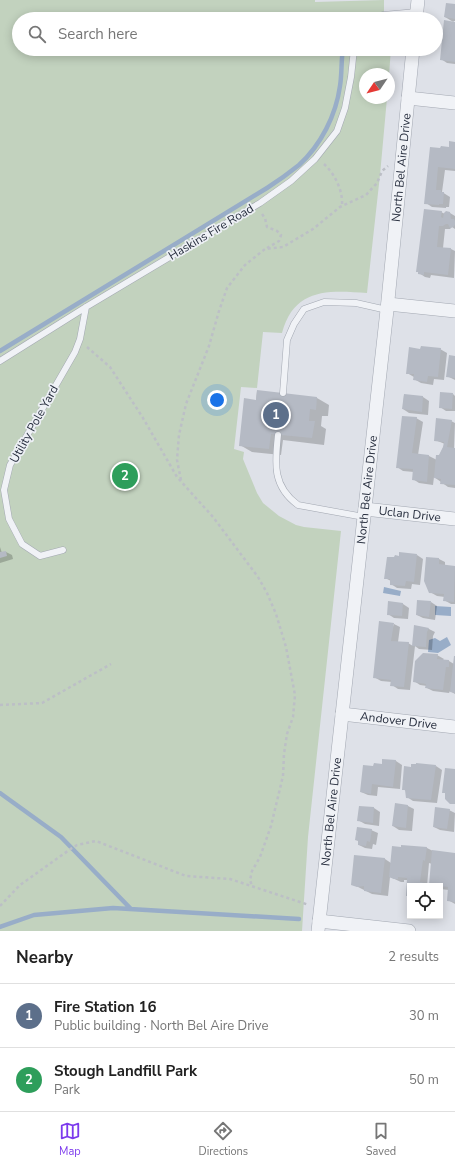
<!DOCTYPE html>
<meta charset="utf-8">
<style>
:root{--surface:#fff;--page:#f2f2f2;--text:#222;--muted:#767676;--line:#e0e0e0;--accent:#7c3aed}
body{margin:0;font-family:"Nunito Sans",sans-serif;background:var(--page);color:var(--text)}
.controls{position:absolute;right:12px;bottom:12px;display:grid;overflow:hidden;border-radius:0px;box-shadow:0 2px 10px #0003}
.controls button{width:36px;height:36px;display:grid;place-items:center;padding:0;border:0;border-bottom:1px solid var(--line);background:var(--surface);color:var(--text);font:20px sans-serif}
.compass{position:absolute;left:359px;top:68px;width:36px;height:36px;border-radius:50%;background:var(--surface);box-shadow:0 2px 10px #0003;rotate:235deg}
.you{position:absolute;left:217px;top:400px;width:14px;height:14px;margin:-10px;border:3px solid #fff;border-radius:50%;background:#1a73e8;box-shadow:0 0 0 6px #1a73e833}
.badge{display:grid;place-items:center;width:26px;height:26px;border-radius:50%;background:var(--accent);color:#fff;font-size:13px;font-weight:700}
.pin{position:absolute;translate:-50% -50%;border:2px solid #fff;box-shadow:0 1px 4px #0006}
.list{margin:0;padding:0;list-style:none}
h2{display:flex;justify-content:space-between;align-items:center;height:52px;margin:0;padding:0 16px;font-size:17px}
h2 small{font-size:13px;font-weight:400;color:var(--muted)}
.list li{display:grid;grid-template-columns:26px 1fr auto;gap:12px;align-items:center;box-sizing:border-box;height:64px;padding:0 16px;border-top:1px solid var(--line)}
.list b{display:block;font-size:15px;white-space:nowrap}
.list p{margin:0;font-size:13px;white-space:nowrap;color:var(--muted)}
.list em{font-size:13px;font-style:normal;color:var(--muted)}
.icon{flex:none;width:22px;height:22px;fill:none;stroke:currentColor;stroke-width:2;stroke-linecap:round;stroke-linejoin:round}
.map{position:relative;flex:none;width:455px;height:931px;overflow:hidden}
.search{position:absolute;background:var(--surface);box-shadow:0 2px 10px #0003;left:12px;right:12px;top:12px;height:44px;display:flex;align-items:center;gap:10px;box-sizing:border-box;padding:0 14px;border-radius:22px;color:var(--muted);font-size:15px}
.sheet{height:180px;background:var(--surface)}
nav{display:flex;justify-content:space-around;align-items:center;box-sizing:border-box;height:56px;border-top:1px solid var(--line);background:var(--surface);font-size:11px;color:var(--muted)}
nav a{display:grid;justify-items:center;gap:2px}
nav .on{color:var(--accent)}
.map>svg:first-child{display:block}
</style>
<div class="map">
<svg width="455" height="931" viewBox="0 0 455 931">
<rect width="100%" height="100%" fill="#dee1e8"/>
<path fill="#c2d2be" d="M 0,0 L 315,0 L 315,2 L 384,0 L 384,19 L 19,19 L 19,49 L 391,49 L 389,75 L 365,74 L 365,98 L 387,98 L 380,175 L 367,293 C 328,290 294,288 282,333 L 263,332 L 257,388 L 241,387 L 234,449 L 244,452 L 243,459 L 257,493 L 263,503 L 279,516 L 296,525 L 304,527 L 341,531 L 308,837 L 302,931 L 0,931 Z"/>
<path fill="#98adc8" d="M 384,587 L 401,591 L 400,596 L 383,593 Z
M 435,606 L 451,607 L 451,616 L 435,615 Z
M 447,637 L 451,645 L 438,653 L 428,652 L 429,640 L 435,638 L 440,641 Z"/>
<path fill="#0003" d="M 455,5 L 455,21 L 453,21 L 455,23 L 445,17 Z
M 455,23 L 455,64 L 447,63 L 441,59 Z
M 455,143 L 455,171 L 445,170 L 442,192 L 450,197 L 449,207 L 446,207 L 446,208 L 432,207 L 426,203 L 431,148 L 449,148 Z
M 441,212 L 445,214 L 450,213 L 455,216 L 455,229 L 452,227 L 450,229 L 445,229 L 443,248 L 451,249 L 455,251 L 454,278 L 431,275 L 430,278 L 425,277 L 419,273 Z
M 440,349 L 447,353 L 444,380 L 434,379 L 433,385 L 421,383 L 414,379 L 414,377 L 407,373 L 421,350 Z
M 455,357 L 455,385 L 455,380 L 447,376 Z
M 257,391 L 317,398 L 329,405 L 328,416 L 322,416 L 321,426 L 326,429 L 324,445 L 283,440 L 281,455 L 252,452 L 240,445 L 256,401 Z
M 453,394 L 455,396 L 455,411 L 446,411 L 440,407 Z
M 404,395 L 423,397 L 429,401 L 428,415 L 409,413 L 403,409 Z
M 416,418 L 423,422 L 418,455 L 429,456 L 437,460 L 445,444 L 435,440 L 451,421 L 455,423 L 454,449 L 455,449 L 455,488 L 448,487 L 434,477 L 433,485 L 419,483 L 413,479 L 414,472 L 403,471 L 397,467 Z
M 0,547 L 2,553 L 6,552 L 12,555 L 13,559 L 0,563 Z
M 417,555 L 423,559 L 420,585 L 412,584 L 411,589 L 397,588 L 391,584 L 391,581 L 385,578 Z
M 427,558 L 439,559 L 445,562 L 445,566 L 455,567 L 455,604 L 451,604 L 444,600 L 445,597 L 437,596 L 430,592 Z
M 389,602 L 403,604 L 409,608 L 408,619 L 394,618 L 388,614 Z
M 431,602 L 437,606 L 435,620 L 423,618 L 417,615 Z
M 394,624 L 400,627 L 398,642 L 408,643 L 413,646 L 415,627 L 429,629 L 435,632 L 433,636 L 432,650 L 419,649 L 415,646 L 410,690 L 398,689 L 392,685 L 392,682 L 381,681 L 374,677 Z
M 437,655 L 444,659 L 443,660 L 449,661 L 454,664 L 455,656 L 455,694 L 450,691 L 449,693 L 433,691 L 427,688 L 427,686 L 420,685 L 414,681 Z
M 383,760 L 396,761 L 402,765 L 400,789 L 378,787 L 377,796 L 368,795 L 361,792 L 374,767 L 383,765 Z
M 436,766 L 442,770 L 437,803 L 413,801 L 407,797 L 406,791 L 403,789 Z
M 396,804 L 408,806 L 414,809 L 412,831 L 399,830 L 393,826 Z
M 360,807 L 374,808 L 380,812 L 379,826 L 365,824 L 358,820 Z
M 449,810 L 455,813 L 454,832 L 440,830 L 434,827 Z
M 371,830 L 378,833 L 376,845 L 373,844 L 372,849 L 365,848 L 359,845 Z
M 393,847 L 427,848 L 433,851 L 455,854 L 455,904 L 448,900 L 449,890 L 440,889 L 440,886 L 430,885 L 432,864 L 429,863 L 427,886 L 410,886 L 410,897 L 407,895 L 408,880 L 404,880 L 404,882 L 401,882 L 390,877 L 388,896 L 372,894 L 352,884 L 355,856 L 385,859 L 391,863 Z"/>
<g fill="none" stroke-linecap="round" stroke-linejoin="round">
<path stroke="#98adc8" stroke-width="4.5" d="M 403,49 L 403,50
M 0,351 L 267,188 C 278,181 289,173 299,165 C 321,145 336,115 340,86 C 342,74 341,61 343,49
M 0,793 L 61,837 L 131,909
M 0,927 L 34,915 L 113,908 L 299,919"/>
</g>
<path fill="#b5bac4" d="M 446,3 L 455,4 L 455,19 L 444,17 Z
M 444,20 L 455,22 L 455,62 L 440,60 Z
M 449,141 L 455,142 L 455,169 L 438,167 L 436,190 L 441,190 L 441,192 L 444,192 L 443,204 L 439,204 L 439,205 L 424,204 L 430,147 L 440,148 L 441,146 L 449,147 Z
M 424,209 L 442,211 L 441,217 L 443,218 L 444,213 L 446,211 L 450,212 L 451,219 L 454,219 L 455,221 L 455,225 L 453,227 L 450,228 L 448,224 L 446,224 L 443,226 L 439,226 L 437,247 L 451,248 L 448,275 L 424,272 L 424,275 L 418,274 L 418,272 L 416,272 Z
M 421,346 L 441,348 L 438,377 L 428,376 L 427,382 L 413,380 L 414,374 L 406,374 L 409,347 L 420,349 Z
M 449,355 L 455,356 L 455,378 L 446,377 Z
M 257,390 L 317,397 L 316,410 L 310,409 L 309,421 L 315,421 L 312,438 L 271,434 L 269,449 L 239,446 L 244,398 L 256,400 Z
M 440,392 L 453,393 L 452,409 L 439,408 Z
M 404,394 L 423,396 L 422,412 L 402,409 Z
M 402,416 L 417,417 L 412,453 L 429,455 L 427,482 L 412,480 L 413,469 L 396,468 Z
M 436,418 L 452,420 L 447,447 L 455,448 L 455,485 L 440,484 L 441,479 L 434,478 L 436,455 L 439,455 L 443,447 L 444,442 L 434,441 Z
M 6,551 L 7,556 L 0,558 L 0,552 Z
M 399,552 L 417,554 L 414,582 L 406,581 L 405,586 L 390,585 L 390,579 L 384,579 L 387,557 L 394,557 L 395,555 L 399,556 Z
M 426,557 L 439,558 L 439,564 L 455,566 L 454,602 L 443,601 L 444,594 L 429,593 L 424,581 Z
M 417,600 L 431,601 L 429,617 L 416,615 Z
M 388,601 L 403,603 L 402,616 L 387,615 Z
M 379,621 L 394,623 L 391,641 L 409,642 L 404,687 L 390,686 L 391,680 L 373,678 Z
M 414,625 L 429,628 L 427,632 L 426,647 L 412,646 Z
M 423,653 L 438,654 L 437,659 L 449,660 L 449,667 L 446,667 L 443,690 L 425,688 L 426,684 L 413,682 L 415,661 Z
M 454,656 L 455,656 L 455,693 L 450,692 Z
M 382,759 L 396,760 L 393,787 L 372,784 L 371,794 L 360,792 L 363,765 L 373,766 L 374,763 L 382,764 Z
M 416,763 L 436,765 L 431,800 L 406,798 L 405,790 L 402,790 L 404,766 L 411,767 L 411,764 L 416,764 Z
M 445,768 L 455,769 L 455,804 L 450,804 L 445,799 L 445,793 L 442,793 Z
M 395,803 L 408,805 L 406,828 L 392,826 Z
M 359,806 L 374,807 L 373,823 L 357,821 Z
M 435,807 L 450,809 L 447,829 L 433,827 Z
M 357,827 L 372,829 L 370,842 L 367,841 L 366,846 L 358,845 L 358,841 L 355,840 Z
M 401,845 L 427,847 L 425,861 L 423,860 L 420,882 L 424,883 L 423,886 L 410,886 L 410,896 L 406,896 L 407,878 L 398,877 L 398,879 L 394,879 L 389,877 L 392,846 L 401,847 Z
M 432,850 L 455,853 L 455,902 L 447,901 L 448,887 L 429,885 Z
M 354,855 L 385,858 L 381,893 L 364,891 L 364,886 L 357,887 L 351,885 Z"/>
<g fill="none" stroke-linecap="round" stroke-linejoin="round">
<g stroke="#a3a8b2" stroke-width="7">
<path id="lane" d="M 374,19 L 383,15 L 417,12
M 0,361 L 86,307 L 260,203 L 291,181 L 315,159 L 337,131 L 345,108 L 351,77 L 354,49
M 283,393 L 287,340 L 294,324 L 304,309 L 324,302 L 356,303 L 387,310
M 278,435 C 275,463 272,486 298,505 L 364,517
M 63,550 L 40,556 L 22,544 L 9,519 L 4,490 L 10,465 L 75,352 L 80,339 L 86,307"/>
</g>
<g stroke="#a3a8b2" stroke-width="14">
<g id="street">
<path d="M 416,19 L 418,0"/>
<path d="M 408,98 L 455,103"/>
<path d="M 388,304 L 455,311"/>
<path id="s1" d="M 365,509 L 455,519"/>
<path id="s2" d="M 342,714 L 455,727"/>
<path d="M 319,921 L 409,931"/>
<path id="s3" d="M 318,931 L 387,310 L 413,49"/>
</g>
</g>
<path stroke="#bcbfc6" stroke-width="2.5" stroke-dasharray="3 3" stroke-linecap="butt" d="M 324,164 C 335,174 343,191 342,205
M 262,214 L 265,218 L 267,227 L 277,231 L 281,235 L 279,241 L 267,248
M 87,347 L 110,367 L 143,418 L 177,477 L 213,517 L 258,577 L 267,593 L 276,614 L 286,647 L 295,695 L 293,717 L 287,734 L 284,754 L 283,776 L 271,826 L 260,857 L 252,871 L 250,880 L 252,886
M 181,480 L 177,460 L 179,435 L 186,404 L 209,346 L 219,311 L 227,288 L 245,265 L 265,249 L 283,247 L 313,229 L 340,207 L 366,195 L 377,183 L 382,171 L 388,166
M 0,705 L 42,703 L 111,664
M 0,906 L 20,885 L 72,848 L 77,845 L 96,841 L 186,876 L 230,879 L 309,905"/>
<use href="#lane" stroke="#f0f2f6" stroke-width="6"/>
<use href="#street" stroke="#f0f2f6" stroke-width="13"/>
</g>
<g text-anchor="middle" stroke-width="3.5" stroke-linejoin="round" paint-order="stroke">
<g font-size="12" fill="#272e3e" stroke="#edf0f5">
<text dy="4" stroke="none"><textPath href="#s3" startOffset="768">North Bel Aire Drive</textPath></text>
<text transform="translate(211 232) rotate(-31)" y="4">Haskins Fire Road</text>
<text transform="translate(34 424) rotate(-61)" y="4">Utility Pole Yard</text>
<text dy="4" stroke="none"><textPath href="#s3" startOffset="444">North Bel Aire Drive</textPath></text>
<text dy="4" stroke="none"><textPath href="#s1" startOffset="45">Uclan Drive</textPath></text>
<text dy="4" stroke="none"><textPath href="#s2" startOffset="57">Andover Drive</textPath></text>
<text dy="4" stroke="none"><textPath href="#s3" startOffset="120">North Bel Aire Drive</textPath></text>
</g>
</g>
</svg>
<div class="controls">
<button><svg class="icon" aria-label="locate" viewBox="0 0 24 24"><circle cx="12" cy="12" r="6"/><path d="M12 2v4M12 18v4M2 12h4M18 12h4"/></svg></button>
</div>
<svg class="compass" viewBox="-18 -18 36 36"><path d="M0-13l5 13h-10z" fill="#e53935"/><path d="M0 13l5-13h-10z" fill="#767676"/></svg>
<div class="you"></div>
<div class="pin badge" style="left:276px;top:415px;background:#5c6f8a">1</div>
<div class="pin badge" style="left:125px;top:476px;background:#2e9e5b">2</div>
<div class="search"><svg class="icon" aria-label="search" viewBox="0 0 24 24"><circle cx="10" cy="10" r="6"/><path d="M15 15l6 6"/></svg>Search here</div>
</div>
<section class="sheet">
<h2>Nearby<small>2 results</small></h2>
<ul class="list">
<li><span class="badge" style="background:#5c6f8a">1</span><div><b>Fire Station 16</b><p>Public building · North Bel Aire Drive</p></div><em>30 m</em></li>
<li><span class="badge" style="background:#2e9e5b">2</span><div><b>Stough Landfill Park</b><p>Park</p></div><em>50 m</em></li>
</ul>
</section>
<nav>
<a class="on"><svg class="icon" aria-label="map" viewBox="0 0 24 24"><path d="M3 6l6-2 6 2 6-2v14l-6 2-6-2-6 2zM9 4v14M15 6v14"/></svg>Map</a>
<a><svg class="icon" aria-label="directions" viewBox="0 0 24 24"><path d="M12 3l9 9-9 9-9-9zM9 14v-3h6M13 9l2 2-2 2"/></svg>Directions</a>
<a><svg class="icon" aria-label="saved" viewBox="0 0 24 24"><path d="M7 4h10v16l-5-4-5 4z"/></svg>Saved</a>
</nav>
